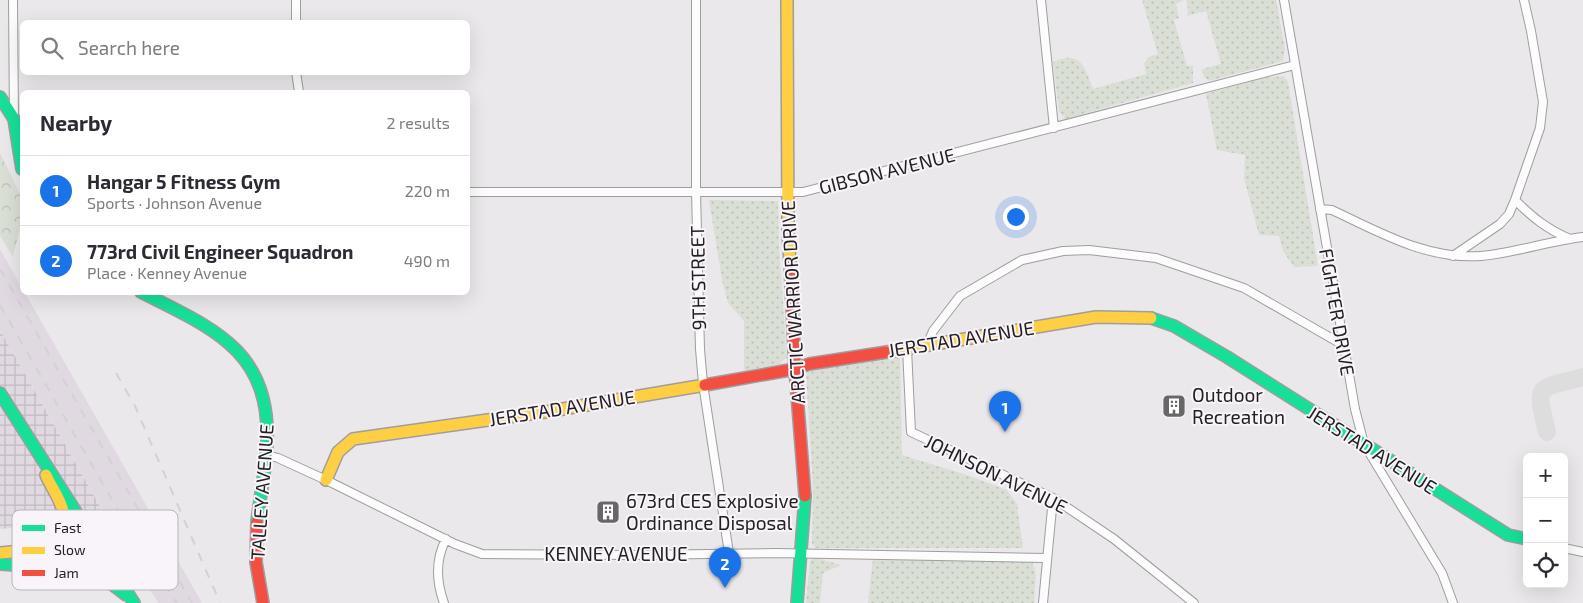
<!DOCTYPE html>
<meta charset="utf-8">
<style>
:root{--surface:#fff;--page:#f7f7f7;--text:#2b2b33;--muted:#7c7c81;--line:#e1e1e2;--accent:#1a73e8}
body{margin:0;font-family:"Exo 2",sans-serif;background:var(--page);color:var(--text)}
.controls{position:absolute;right:15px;bottom:15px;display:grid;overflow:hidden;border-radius:8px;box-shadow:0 5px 20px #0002}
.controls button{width:45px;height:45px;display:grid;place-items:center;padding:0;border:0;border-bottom:1px solid var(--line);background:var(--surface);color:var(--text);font:25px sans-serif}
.you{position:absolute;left:1015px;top:216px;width:18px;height:18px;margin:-12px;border:4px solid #fff;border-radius:50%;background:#1a73e8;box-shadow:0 0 0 8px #1a73e833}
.badge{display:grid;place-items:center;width:32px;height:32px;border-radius:50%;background:var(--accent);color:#fff;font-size:16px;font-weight:700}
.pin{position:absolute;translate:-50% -41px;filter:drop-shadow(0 1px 2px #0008)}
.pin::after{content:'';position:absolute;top:26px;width:18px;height:15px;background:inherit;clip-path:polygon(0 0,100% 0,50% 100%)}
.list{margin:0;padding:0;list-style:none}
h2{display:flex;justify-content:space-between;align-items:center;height:65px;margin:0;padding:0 20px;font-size:21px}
h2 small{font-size:16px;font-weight:400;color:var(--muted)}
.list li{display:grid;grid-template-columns:32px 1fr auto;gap:15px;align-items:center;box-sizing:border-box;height:70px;padding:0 20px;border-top:1px solid var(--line)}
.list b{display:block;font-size:19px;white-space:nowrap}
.list p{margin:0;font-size:16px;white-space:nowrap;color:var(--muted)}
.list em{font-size:16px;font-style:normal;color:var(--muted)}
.icon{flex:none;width:28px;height:28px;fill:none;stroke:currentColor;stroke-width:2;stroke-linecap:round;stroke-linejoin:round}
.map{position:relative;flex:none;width:1583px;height:603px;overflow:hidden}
.search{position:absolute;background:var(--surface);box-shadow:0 5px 20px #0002;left:20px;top:20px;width:450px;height:55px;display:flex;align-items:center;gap:12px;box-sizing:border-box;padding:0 18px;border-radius:8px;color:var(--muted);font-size:19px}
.panel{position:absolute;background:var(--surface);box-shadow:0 5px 20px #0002;left:20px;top:90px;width:450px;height:205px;border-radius:8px}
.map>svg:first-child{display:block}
</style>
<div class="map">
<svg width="1583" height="603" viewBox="0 0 1583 603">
<defs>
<pattern id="industrial-grid" width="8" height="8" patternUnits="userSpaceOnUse" patternTransform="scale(1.25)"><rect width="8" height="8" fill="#e0d9e1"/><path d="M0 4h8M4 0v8" fill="none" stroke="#c0bac1"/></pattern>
<pattern id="grass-dots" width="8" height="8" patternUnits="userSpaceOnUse" patternTransform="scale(1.25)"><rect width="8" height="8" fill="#dadfd6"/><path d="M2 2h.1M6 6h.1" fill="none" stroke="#bbbfb7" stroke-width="1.8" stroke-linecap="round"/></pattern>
<pattern id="forest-crowns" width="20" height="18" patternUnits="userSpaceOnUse" patternTransform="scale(1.25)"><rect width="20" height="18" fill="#dadfd6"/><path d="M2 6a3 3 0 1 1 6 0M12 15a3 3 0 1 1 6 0" fill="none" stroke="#bbbfb7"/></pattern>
</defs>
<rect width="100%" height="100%" fill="#ebe8eb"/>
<path fill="#e0d9e1" d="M 0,249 L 22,288 L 22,292 L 25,293 L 202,603 L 159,603 L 144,582 L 0,330 Z"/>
<path fill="url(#industrial-grid)" d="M 0,330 L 108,520 L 0,529 Z"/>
<path fill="url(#grass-dots)" d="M 1142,0 L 1184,0 L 1176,4 L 1179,18 L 1174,20 L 1187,66 L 1193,65 L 1193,83 L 1065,119 L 1059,111 L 1053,62 C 1081,49 1085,68 1093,89 L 1146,74 L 1144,63 L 1149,57 L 1158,54 Z
M 1186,0 L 1276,0 L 1285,49 L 1283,61 L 1209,81 L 1204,77 L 1202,69 L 1221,64 L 1206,11 L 1187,16 L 1188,9 Z
M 1284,76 L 1288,82 L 1318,266 L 1294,267 L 1283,251 L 1279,236 L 1259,235 L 1244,178 L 1245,155 L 1217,150 L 1206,94 L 1262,78 Z
M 709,200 L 778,201 L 779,247 L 787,358 L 781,362 L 781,364 L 744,371 L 744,321 L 728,303 L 722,280 Z
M 900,353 L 902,455 L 967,475 L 1007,490 L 1017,504 L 1023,548 L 815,548 L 812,543 L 813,487 L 806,373 L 809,369 Z
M 814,557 L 841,565 L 823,573 L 820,603 L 806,603 L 810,561 Z
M 873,558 L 1032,560 L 1036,574 L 1034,603 L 868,603 Z"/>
<path fill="url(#forest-crowns)" d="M 0,153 L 22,198 L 22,220 L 13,257 L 0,236 Z"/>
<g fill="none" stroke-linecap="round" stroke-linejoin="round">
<path stroke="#deddde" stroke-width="18" d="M 1547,432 C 1535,382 1536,390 1583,377"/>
<g stroke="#9f9d9f" stroke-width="10">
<path id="street" d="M 13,0 L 14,119
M 296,0 L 296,22
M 696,0 L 696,192 L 700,349 L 703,384 L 729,553
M 1041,0 L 1054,128
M 1284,0 L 1355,409 L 1364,444 L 1442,573 L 1453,603
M 296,72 L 299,92
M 468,192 L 803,192 L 1295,65
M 1515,200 C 1533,218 1547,229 1570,239
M 1320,209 L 1332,210 C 1379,232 1427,260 1481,256 C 1515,253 1549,241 1583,237
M 1453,256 L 1500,224 L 1509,214 L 1515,200 L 1540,128 L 1543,102 L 1531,31 L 1524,0
M 927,345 L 933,331 L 960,296 L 1022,260 L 1063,251 L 1089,250 L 1156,258 L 1244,288 L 1343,345
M 907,349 L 911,432 L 1053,498 L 1114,539 L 1194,603
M 267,455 L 278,458 L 326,480 L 455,544 L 482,554 L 635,555 L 776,553 L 1046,558
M 1564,548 L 1583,552
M 444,603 C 436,581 435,560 446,539
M 1043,603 L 1053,498"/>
</g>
<g stroke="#9f9d9f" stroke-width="14">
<path id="fast" d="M 0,97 L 14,119 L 22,169
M 141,292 C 212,328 271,350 267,443 C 266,469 260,496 257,522
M 1151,318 L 1174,326 L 1227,357 L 1508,535 L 1527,539
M 0,393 L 134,603
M 43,551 L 101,551
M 0,564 L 82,570 L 100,575 L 126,595
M 797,603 L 805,496"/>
</g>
<g stroke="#9f9d9f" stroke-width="14">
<path id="slow" d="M 787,0 L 788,232 L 790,264
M 887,352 L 1096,317 L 1151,318
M 326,480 L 338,452 L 353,439 L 545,412 L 705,385
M 0,553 C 27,550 73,550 63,511 C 60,498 51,487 46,475"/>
</g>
<g stroke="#9f9d9f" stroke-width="14">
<path id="jam" d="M 790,264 L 795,369 L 805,496
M 705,385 L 795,369 L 809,364 L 887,352
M 257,522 L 256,562 L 263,603
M 67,567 L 80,563 L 101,551"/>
</g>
<use href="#street" stroke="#fcfcfc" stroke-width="8"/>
<use href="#fast" stroke="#16e098" stroke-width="11"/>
<use href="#slow" stroke="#ffcf43" stroke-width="11"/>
<use href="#jam" stroke="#f24e42" stroke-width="11"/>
<path stroke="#d2d2d2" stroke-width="2" stroke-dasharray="9 9" stroke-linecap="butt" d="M 0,269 L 192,603
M 0,305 L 142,552 L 177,603
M 116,373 L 135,406 L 220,603"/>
</g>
<defs>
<g id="building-square" transform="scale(1.25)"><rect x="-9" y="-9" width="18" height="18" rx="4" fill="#686668" stroke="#f9f4fa"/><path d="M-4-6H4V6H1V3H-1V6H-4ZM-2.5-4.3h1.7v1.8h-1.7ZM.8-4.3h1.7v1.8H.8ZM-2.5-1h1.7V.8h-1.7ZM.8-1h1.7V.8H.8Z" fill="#fff"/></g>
</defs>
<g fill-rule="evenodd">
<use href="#building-square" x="1174" y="406"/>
<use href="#building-square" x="608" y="512"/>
</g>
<g text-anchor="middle" stroke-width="4" stroke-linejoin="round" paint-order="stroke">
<g font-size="19" fill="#222022" stroke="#f9f4fa">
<text transform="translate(887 171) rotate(-14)" y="7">GIBSON AVENUE</text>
<text transform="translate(698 278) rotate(-91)" y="7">9TH STREET</text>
<text transform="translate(793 302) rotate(-93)" y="7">ARCTIC WARRIOR DRIVE</text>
<text transform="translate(1337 312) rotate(80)" y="7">FIGHTER DRIVE</text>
<text transform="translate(961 339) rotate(-9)" y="7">JERSTAD AVENUE</text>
<text transform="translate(562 408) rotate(-9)" y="7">JERSTAD AVENUE</text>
<text transform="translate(1372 450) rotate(32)" y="7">JERSTAD AVENUE</text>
<text transform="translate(996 474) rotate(26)" y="7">JOHNSON AVENUE</text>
<text transform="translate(262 492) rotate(-86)" y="7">TALLEY AVENUE</text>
<text x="616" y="561">KENNEY AVENUE</text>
</g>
<g font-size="19" fill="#222022" stroke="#f9f4fa" text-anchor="start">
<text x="1192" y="402">Outdoor<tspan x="1192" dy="22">Recreation</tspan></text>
<text x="626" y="508">673rd CES Explosive<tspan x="626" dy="22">Ordinance Disposal</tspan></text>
</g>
</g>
<rect x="12" y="510" width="166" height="80" rx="8" fill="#f9f4fa" stroke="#b8b4b9" stroke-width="1"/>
<rect x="22" y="525" width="23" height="6" fill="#16e098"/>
<rect x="22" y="547" width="23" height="7" fill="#ffcf43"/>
<rect x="22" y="570" width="23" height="6" fill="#f24e42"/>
<g font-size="14" fill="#222022">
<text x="54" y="533">Fast</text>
<text x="54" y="555">Slow</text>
<text x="54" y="578">Jam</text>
</g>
</svg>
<div class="controls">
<button>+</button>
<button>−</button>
<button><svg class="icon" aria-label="locate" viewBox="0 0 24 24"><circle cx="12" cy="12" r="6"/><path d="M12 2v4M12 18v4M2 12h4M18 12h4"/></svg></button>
</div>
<div class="you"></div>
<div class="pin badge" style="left:1005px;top:432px">1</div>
<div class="pin badge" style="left:725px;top:588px">2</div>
<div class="search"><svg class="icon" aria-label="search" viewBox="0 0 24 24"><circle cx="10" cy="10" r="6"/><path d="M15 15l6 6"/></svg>Search here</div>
<section class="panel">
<h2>Nearby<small>2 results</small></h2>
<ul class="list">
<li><span class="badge">1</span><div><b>Hangar 5 Fitness Gym</b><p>Sports · Johnson Avenue</p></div><em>220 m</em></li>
<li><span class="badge">2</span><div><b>773rd Civil Engineer Squadron</b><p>Place · Kenney Avenue</p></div><em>490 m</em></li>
</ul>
</section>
</div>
